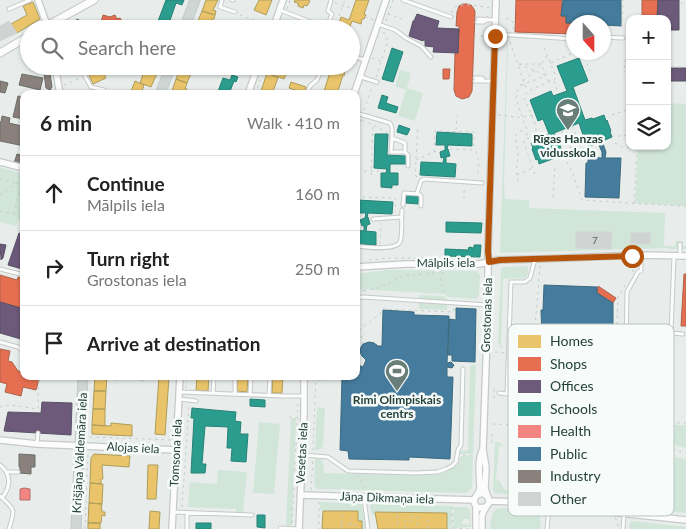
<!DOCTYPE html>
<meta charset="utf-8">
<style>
:root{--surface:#fff;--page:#f6f6f6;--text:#222;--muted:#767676;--line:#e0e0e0}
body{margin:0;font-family:Lato,sans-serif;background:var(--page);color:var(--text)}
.controls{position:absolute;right:15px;top:15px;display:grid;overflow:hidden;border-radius:10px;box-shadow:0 1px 4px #0004}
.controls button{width:45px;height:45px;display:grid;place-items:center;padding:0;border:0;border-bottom:1px solid var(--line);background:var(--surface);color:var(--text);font:25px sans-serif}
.compass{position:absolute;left:566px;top:15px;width:45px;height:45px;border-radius:50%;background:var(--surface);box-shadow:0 1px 4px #0004;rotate:159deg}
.stop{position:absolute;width:15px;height:15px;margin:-11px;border:4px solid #b45309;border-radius:50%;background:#fff}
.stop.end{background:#b45309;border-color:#fff;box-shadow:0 1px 5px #0008}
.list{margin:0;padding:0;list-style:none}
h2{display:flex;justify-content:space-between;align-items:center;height:65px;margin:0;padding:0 20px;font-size:21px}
h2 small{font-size:16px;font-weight:400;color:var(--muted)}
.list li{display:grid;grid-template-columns:32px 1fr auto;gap:15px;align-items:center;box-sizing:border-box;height:75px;padding:0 20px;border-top:1px solid var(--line)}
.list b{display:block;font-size:19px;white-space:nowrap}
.list p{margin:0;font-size:16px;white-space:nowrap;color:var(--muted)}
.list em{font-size:16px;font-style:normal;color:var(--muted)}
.icon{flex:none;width:28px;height:28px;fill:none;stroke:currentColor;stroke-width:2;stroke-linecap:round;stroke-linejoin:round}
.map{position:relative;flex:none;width:686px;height:529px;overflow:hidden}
.search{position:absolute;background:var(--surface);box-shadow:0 1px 4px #0004;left:20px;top:20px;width:340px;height:55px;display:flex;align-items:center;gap:12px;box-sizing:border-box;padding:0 18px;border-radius:28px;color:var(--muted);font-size:19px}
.panel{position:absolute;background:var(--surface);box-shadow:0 1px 4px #0004;left:20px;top:90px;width:340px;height:290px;border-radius:10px}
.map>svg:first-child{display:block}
</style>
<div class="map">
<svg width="686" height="529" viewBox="0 0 686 529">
<rect width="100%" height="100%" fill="#e8edeb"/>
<path fill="#d1e6d8" d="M 508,44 L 504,183 L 505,199 L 529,200 L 529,208 L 665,213 L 664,246 L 675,246 L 676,241 L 683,241 L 683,246 L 686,246 L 686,249 L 669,249 L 669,248 L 501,253 L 500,252 L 507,45 Z
M 400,70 L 411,73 L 407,88 L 423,93 L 415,121 L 398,116 L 406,90 L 395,86 Z
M 667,103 L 686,104 L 686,206 L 635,203 L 638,146 L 667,146 Z
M 0,167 L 24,174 L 24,221 L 18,220 L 16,226 L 0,222 Z
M 528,266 L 528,274 L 525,278 L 503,279 L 501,346 L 504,348 L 501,348 L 498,343 L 501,269 L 504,267 Z
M 387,270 L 476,271 L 480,275 L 479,295 L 476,299 L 448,297 L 445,294 L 373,290 L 369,289 L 356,290 L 356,274 Z
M 419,295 L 444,296 L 447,299 L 447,310 L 419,309 Z
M 470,365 L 476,365 L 473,454 L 460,454 L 461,451 L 468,450 Z
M 317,407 L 325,408 L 323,445 L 321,449 L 315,451 Z
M 291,418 L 296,418 L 292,525 L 286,526 Z
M 259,422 L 280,424 L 274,494 L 253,493 Z
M 646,425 L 686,425 L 686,448 L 636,434 L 634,426 Z
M 495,442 L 499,442 L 503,445 L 503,446 L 499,446 L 496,480 L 500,481 L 503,488 L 507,490 L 630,501 L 636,503 L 638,508 L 494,493 L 493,490 Z
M 648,452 L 686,459 L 686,513 L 655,510 L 653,508 L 645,473 L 644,463 Z
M 461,456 L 473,456 L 472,488 L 468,492 L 465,493 L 318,489 L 316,488 L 314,485 L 315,459 L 320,459 L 323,461 L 324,473 L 417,475 L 439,474 L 446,472 L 455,467 L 458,464 Z
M 218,470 L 247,472 L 243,512 L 236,512 L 236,509 L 188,507 L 190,482 L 217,484 Z
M 320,502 L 362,504 L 365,529 L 362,529 L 362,521 L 358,521 L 358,511 L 323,511 L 320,510 Z
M 371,504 L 452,506 L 452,525 L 450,527 L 451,529 L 447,529 L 447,513 L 376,512 L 376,514 L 372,515 L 371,512 L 370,506 Z
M 454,507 L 467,507 L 470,510 L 471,521 L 469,521 L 469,519 L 463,519 L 462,524 L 469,525 L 469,522 L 471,522 L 471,527 L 453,528 Z
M 500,508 L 535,511 L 540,515 L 541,529 L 490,529 C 491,521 490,510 500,508 Z
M 633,521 L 686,527 L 686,529 L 629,529 L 630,522 Z"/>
<path fill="#e9c46a" stroke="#ae9d5c" d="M 206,0 L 218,0 L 213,10 L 216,11 L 215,15 L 202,11 Z
M 259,0 L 272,0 L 266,15 L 254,10 Z
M 295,0 L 308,0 L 310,1 L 307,6 L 304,5 L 303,8 L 298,6 L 298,3 L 294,2 Z
M 356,0 L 369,0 L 364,14 L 366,15 L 364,19 L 362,19 L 361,24 L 352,21 L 349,29 L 337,29 L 341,17 L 349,20 Z
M 33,2 L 40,19 L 17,33 L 11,24 L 27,15 L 23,6 Z
M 202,11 L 215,15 L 214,19 L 212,19 L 211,24 L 208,28 L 209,29 L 195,28 Z
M 85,66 L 100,66 L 106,78 L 93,84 Z
M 146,66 L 152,66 L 159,69 L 151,87 L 140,83 Z
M 181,66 L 194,66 L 187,83 L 176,79 Z
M 270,66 L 283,66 L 282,70 L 287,72 L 284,79 L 267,73 Z
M 332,66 L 346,66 L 344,76 L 343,75 L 337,94 L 323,94 Z
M 267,73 L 278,78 L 272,94 L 261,91 Z
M 176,79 L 187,83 L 185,89 L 187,89 L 185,94 L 171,94 Z
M 135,81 L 144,85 L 141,94 L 130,94 Z
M 291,82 L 306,87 L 304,93 L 289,88 Z
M 95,376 L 107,376 L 106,391 L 94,391 Z
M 159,376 L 169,377 L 165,435 L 155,434 Z
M 197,376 L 209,376 L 208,391 L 196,390 Z
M 238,376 L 248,376 L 247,392 L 237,391 Z
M 273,376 L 283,376 L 282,393 L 272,393 Z
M 94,391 L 106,391 L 105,409 L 93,409 Z
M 93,409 L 105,409 L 105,426 L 92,425 Z
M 111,423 L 132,425 L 132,436 L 92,434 L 92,425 L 111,426 Z
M 94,454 L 130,456 L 129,467 L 102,465 L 103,479 L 101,479 L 101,484 L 90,483 L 91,458 Z
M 148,465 L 158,465 L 156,499 L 147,499 Z
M 90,483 L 103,484 L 102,504 L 89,503 Z
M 89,503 L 102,504 L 101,509 L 102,509 L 102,512 L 105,512 L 105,516 L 102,515 L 101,523 L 88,523 Z
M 150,511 L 160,512 L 159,529 L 149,529 Z
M 323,511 L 358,511 L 358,521 L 362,521 L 362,529 L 322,529 Z
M 375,512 L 447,513 L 447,529 L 378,529 Z
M 88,523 L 100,523 L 100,529 L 88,529 Z"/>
<path fill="#e76f51" stroke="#ac624a" d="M 516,0 L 562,0 L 561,16 L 566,16 L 566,23 L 574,23 L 574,34 L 515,32 Z
M 642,0 L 658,0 L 657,19 L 642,19 Z
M 463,4 L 467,4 L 471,5 L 474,9 L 475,12 L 472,91 L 469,97 L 462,99 L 456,96 L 454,90 L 455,53 L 458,53 L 459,29 L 459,26 L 456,26 L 457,12 L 459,6 Z
M 103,15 L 110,17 L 115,15 L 117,19 L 120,18 L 122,21 L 119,23 L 122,24 L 121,26 L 122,28 L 120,29 L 95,29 L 95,23 L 96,22 L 97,24 L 101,22 Z
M 443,69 L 450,69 L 449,79 L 443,79 Z
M 684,274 L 686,274 L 686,326 L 681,326 Z
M 0,275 L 17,280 L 18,277 L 23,279 L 24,278 L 24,309 L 0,302 Z
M 598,286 L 616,298 L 613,303 L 597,293 Z
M 0,349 L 10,351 L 8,361 L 12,362 L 18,371 L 24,372 L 24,376 L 40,376 L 36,390 L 23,387 L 21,396 L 5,392 L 7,384 L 0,382 Z"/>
<path fill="#6d597a" stroke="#575267" d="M 658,0 L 679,0 L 679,30 L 667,30 L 667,19 L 657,19 Z
M 417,14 L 439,21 L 437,28 L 459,29 L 458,53 L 433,52 L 434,47 L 425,46 L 425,40 L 423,40 L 423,41 L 409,36 L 413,21 L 414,21 Z
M 667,66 L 669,68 L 686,68 L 686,81 L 667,81 Z
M 19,233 L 24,234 L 24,273 L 21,272 L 22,269 L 8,265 Z
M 0,244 L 6,245 L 3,258 L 1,260 Z
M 0,302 L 24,309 L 24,340 L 0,333 Z
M 42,402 L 72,403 L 71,435 L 4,431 L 8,412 L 41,413 Z"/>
<path fill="#2a9d8f" stroke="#288276" d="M 166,0 L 184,0 L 182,5 L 176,3 L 167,29 L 155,29 Z
M 392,48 L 403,52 L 393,82 L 382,79 Z
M 579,58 L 588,81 L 573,87 L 585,120 L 592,118 L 593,119 L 604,115 L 606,121 L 607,120 L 611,131 L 610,132 L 612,137 L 588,147 L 586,141 L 585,141 L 579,123 L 554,133 L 557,139 L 558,139 L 563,155 L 539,164 L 538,159 L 536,160 L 532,149 L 533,148 L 531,143 L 542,139 L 541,137 L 549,134 L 543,119 L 538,121 L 530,100 L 551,91 L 553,96 L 567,91 L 557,66 Z
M 232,75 L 238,77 L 236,82 L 234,81 L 229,94 L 217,94 L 223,78 L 230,80 Z
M 382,95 L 388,97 L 386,103 L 398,107 L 396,113 L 378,108 Z
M 399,125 L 410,129 L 407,135 L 397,132 Z
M 437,132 L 472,134 L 472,146 L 448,145 L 447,150 L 448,149 L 450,156 L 446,157 L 446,163 L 456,164 L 455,177 L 420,175 L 421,162 L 443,163 L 444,157 L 441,158 L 440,152 L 445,150 L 445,145 L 436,145 Z
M 375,134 L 388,134 L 387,155 L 406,156 L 406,164 L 390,164 L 390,173 L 398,173 L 398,185 L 392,185 L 392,188 L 381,187 L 381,173 L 386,173 L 387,169 L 374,168 Z
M 407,195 L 419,196 L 418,204 L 406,203 Z
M 357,200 L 393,202 L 392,214 L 368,213 L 367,218 L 368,217 L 370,224 L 367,225 L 366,231 L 376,232 L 376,245 L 356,244 L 356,230 L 364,231 L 364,225 L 362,226 L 360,220 L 365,218 L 366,213 L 356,213 Z
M 446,222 L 482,223 L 481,233 L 446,232 Z
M 474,245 L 481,245 L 480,257 L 445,256 L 445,249 L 468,250 L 469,247 L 474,248 Z
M 250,399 L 265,400 L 265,407 L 250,406 Z
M 192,408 L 236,412 L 235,421 L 241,422 L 240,434 L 248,434 L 246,462 L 231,461 L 232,448 L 227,448 L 228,427 L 205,426 L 202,464 L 206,464 L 205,473 L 191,473 L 194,418 L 191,418 Z
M 257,515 L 265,515 L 265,528 L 257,527 Z
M 196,523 L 211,523 L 211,529 L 196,529 Z"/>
<path fill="#f28482" stroke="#b4706c" d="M 24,488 L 30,489 L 30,500 L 20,500 L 20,489 Z"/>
<path fill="#457b9d" stroke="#3b6a7f" d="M 563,0 L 621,0 L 621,26 L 604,25 L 604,22 L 566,23 L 566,16 L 561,16 Z
M 602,141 L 606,152 L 605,158 L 621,158 L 619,198 L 585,197 L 586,163 L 588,163 L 588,157 L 602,158 L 602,152 L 598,143 Z
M 544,285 L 597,287 L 597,293 L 613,303 L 613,325 L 612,325 L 615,344 L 616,363 L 614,381 L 611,400 L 610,410 L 603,410 L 585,415 L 573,415 L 558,413 L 549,410 L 550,408 L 538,408 L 538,399 L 539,399 L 540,365 L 539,365 L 540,339 L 542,339 L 541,310 L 543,310 Z
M 456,308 L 476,309 L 475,362 L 452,361 L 452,355 L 448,355 L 449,319 L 456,320 Z
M 383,310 L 414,312 L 414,315 L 449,316 L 447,363 L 451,362 L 454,365 L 452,368 L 447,367 L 447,377 L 453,377 L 450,459 L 409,457 L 409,460 L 349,459 L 348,451 L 340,450 L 342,377 L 356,376 L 356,364 L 363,367 L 366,360 L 362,356 L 360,352 L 360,349 L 363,344 L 369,342 L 374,343 L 378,346 L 382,346 Z"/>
<path fill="#8a817c" stroke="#6b6e68" d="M 78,19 L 83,29 L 71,29 L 69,24 Z
M 43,66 L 49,66 L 52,87 L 50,90 L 46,88 Z
M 22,74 L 43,78 L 40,90 L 19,85 Z
M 0,81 L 8,83 L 5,93 L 0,92 Z
M 18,96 L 24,97 L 24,119 L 13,117 Z
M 2,116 L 10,118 L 9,123 L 22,126 L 24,119 L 24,146 L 0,141 L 0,122 L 1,122 Z
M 17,154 L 24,156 L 24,165 L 14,163 Z
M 19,454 L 35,455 L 35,467 L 31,467 L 31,474 L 20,473 L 20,467 L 19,467 Z"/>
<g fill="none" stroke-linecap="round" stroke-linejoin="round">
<path stroke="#a9d4db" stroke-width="2" d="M 116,71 L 117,66"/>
</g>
<path fill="#cfd4d2" stroke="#d1d6d4" d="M 9,21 L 17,33 L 0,41 L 0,26 Z
M 576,232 L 612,232 L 611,249 L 576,248 Z
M 631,233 L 650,233 L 650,244 L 631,244 Z"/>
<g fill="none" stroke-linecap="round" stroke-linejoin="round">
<g stroke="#c5cac8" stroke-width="5">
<path id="service" d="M 222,0 L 220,7 L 235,12
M 232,0 L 233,0
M 403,0 L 451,17
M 9,9 L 30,0
M 280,10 L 316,24
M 478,19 L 495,20
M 477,22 L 484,22 L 487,19
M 378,24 L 395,30 L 406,38 L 421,46 L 431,57
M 267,25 L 273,27
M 327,29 L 331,16 L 332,14 L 328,11 L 331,0
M 496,34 L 574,39
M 604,37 L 623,38
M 351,56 L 365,60
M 79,66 L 81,69 L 91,87 L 104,90
M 361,77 L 377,82
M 475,78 L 482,78 L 484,81
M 475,81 L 493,81
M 162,91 L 169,94
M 307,94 L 310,86 L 317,80 L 323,66
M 356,113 L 390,123 L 392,128 L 392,138
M 392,138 L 405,143 L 405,152 L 391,152 Z
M 405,152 L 408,155 L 408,166
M 417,193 L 421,181 L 424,179 L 482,183
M 403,205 L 404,193 L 419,194 L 421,196 L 421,206
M 373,219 L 401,217
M 680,244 L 680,255
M 356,246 C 365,247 395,251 400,242 C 403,235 401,218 402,210
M 674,256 L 671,333 L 683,334
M 0,269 L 24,275
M 356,298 L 363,297 L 488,305
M 0,342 L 18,347 L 24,352
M 116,378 L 116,376
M 142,379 L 143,376
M 180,392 L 283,396 L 303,396
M 213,393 L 214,376
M 499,393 L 507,394 L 511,282 L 525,282 L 530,278 L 535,259
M 235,394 L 235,376
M 250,394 L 251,376
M 269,396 L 270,376
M 180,399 L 196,401
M 625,408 L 627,292 L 638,272 L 641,271 L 641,255
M 37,443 L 38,433
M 303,455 L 328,457 L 348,471 L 416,473 L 437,472 L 446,469 L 452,466 L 456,462 L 458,450 L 461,445 L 463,369
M 0,465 C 12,475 11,486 2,498
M 7,472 L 18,472
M 0,496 C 16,511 15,508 9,529
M 364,498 L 368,529
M 173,512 L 252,515
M 280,528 L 299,529
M 187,529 L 187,513
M 547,529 L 549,506
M 623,529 L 624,514"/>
</g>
<g stroke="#c5cac8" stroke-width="8">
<path id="minor" d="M 38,0 L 48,28
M 273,29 L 283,0
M 55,66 L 60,94
M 248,94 L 258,66
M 354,94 L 386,0
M 0,162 L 24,168
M 356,267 L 406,264 L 479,264 L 498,260 L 540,259 L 641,255 L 686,256
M 0,440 L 37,444 L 176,450
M 300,495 L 474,500
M 478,495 L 483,493 L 488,497 L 489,503 L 486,507 L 479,508 C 477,507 475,506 474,502 C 473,497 480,494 480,488 C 480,475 477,462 482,451
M 487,495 L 485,488 L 486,468 L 483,449 L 488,305 L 488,251 L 496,0
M 490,501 L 514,502 L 686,520
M 476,506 L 476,529
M 172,529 L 180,376
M 299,529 L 304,414 L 304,376
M 482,529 L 482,515 L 486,507"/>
</g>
<g stroke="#c5cac8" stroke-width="9">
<path id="tertiary" d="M 41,29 L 94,0
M 0,53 L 29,36"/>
</g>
<g stroke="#c3ccc9" stroke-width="11">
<path id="primary" d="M 184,29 L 195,0
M 160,94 L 171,66
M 76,529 L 83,376"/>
</g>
<path stroke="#c3ccca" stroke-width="1" stroke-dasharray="2.5 4" stroke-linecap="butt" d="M 335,3 L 353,9
M 681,4 L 685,0
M 287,9 L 290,0
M 452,13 C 452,0 480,6 490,8
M 388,14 L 402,19
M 240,15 L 262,23
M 339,16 L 345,0
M 365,17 L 374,20
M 506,18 L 513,22 L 513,30
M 386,21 L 393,0
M 622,27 L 623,0
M 94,29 C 92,25 94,22 98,20
M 474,36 L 488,36
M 510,42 L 527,91
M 547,56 C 537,62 545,72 549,82
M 372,58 L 383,62
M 551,63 L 573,53 L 583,53 L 590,71
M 519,64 L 542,64 L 524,80 L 516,93 L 516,99 L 527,130 L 527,138
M 519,64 L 545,75
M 667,64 L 669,67 L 686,67
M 623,72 L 625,72 L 624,61 L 630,61
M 376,77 L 388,41 L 383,31
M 554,81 L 558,94
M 64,85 L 81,78
M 521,85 L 546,76
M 255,94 L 266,66
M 364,110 L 373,85
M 498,115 C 515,116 518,120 535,114
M 612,115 L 630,109
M 356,119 L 367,122 L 387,132
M 572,126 L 584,155
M 456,130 L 457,116
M 562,131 L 574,159
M 356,134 L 362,118
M 618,136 L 630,135
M 615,143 L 622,147 L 635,148
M 570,148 L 576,136
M 450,149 L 474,150 C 481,157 478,168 478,177
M 434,152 L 435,131 L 474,132 L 474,150
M 416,160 L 441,149
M 567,162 L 573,174 L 582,200 C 617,202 651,205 686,206
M 535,174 L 524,143 L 524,140 L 531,137 L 536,132 L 536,126 L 524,98 L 525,95 L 528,91 L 555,79 L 556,77 L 543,45
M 371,175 L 373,125
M 517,175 L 533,168
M 357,177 L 357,171 L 382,171
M 417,177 L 415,175 L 418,125
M 0,179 L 16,183
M 518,181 C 515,171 518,162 518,152 C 518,146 514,141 516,135 C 518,132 523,130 526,128
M 0,195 L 17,183 L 24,185
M 356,197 L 395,198 L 396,200 L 395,212
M 553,197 L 555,166
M 464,199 L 464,187
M 634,203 L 637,146
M 0,211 L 24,216
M 14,214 L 21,184
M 356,218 L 363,218
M 380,244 L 381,223
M 369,260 L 393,258 L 433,258
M 443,272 L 440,281 L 445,295
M 633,272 L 633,261
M 356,291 L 366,290
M 365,292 L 366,290 L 378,288 L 404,276 L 436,273 L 443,271
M 356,324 L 359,327 L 363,344
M 359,330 L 381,313 L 382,309 L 453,312 L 455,307
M 495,352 L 505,353
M 514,353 L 539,354
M 318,380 L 330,380
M 186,388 L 187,376
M 494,398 L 494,388
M 0,407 L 10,405 L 38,409 C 39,396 37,389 40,376
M 289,417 L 296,418
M 493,424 C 534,425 575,428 615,435 C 639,439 663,447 686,453
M 533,424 L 533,353 L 540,266
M 587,430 L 617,423 L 686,423
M 617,434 L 617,423 L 621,353 L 616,337 L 618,297 L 627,282
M 90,437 L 171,440
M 492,443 L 492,432
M 313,450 L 316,376
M 463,455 L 474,456
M 637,468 L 644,443
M 357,475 L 367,490
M 311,490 L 313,459
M 319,502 L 319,529
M 182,507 L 189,407 L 187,404
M 397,515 L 398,529
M 615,518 L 618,522 L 617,529
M 292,523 L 298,404
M 341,525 L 356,525 L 356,529
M 351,525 L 352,516
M 453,528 L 469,529
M 85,529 L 88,454
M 341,529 L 342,514
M 405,529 L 405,521 L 411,521 L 411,516 L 418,517 L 417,529
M 428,529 L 428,516
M 452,529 L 453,505"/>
<use href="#service" stroke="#fcfcfc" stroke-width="3"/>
<use href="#minor" stroke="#fcfcfc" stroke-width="5.5"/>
<use href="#tertiary" stroke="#fcfcfc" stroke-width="7"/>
<use href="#primary" stroke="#cfd7d5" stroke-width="9"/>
</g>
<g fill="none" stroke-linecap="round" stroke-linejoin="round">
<path stroke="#b45309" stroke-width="6" d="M 495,36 L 488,251 L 489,262 L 500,260 L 632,256"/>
</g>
<defs>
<g id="school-pin" transform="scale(1.25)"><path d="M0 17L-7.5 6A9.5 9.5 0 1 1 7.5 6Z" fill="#697e78" stroke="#f7fbf9"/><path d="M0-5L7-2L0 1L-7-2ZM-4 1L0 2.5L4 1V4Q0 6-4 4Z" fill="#fff"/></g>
<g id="stadium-pin" transform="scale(1.25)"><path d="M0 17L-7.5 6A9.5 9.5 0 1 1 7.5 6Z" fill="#697e78" stroke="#f7fbf9"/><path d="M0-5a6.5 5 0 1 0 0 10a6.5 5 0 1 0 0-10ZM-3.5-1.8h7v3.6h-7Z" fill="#fff"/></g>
</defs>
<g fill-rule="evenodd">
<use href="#school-pin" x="568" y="110"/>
<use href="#stadium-pin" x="397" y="371"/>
</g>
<g text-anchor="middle" stroke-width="5" stroke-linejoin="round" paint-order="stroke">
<g font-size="10" fill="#506761">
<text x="595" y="244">7</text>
</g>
<g font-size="12" font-weight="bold" fill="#24423a" stroke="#f7fbf9">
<text x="568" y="143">Rīgas Hanzas<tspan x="568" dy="14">vidusskola</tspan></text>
<text x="397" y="404">Rimi Olimpiskais<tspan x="397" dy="14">centrs</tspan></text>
</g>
<g font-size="12" fill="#24423a" stroke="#f7fbf9">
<text x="446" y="267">Mālpils iela</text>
<text transform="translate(487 315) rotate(-88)" y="4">Grostonas iela</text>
<text transform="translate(133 448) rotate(3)" y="4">Alojas iela</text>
<text transform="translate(80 453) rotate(-87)" y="4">Krišjāņa Valdemāra iela</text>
<text transform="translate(176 453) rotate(-87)" y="4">Tomsona iela</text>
<text transform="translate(302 453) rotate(-87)" y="4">Vesetas iela</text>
<text transform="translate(387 498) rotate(2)" y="4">Jāņa Dikmaņa iela</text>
</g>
</g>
<rect x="508" y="324" width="166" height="192" rx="8" fill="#f7fbf9" stroke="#b8c4c0" stroke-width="1"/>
<rect x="518" y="335" width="23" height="13" fill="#e9c46a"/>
<rect x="518" y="357" width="23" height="14" fill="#e76f51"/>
<rect x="518" y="380" width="23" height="13" fill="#6d597a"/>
<rect x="518" y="402" width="23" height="14" fill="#2a9d8f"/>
<rect x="518" y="425" width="23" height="13" fill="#f28482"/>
<rect x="518" y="447" width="23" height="14" fill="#457b9d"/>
<rect x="518" y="470" width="23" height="13" fill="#8a817c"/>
<rect x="518" y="492" width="23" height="14" fill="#cfd4d2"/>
<g font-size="14" fill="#24423a">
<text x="550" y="346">Homes</text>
<text x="550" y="369">Shops</text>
<text x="550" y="391">Offices</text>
<text x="550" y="414">Schools</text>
<text x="550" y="436">Health</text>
<text x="550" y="459">Public</text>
<text x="550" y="481">Industry</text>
<text x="550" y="504">Other</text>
</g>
</svg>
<div class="controls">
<button>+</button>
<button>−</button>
<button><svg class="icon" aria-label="layers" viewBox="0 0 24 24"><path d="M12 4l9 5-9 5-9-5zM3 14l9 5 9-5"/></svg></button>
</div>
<svg class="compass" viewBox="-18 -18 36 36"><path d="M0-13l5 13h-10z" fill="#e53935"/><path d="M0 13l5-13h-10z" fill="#767676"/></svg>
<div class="stop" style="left:632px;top:256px"></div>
<div class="stop end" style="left:495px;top:36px"></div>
<div class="search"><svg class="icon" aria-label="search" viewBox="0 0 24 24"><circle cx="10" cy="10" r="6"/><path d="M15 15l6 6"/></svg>Search here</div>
<section class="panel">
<h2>6 min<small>Walk · 410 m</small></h2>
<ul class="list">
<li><svg class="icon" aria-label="ahead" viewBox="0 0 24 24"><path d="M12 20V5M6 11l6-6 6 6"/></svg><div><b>Continue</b><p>Mālpils iela</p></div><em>160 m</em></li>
<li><svg class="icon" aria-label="right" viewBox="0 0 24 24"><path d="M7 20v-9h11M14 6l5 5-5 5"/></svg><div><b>Turn right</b><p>Grostonas iela</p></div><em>250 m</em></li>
<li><svg class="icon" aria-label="arrive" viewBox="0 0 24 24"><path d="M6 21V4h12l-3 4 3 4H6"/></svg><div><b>Arrive at destination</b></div></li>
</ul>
</section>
</div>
